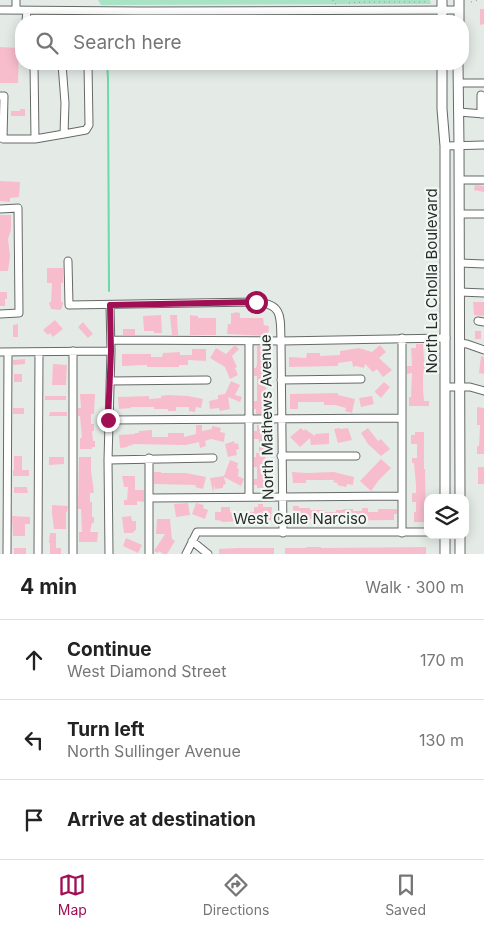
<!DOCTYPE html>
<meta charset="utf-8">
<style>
:root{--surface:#fff;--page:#f6f6f6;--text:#222;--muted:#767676;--line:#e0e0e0;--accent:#a00e54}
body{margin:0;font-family:Inter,sans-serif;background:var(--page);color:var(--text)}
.controls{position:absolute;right:15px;bottom:15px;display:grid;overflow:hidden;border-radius:10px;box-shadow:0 2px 12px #0003}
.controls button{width:45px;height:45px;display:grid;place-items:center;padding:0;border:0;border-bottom:1px solid var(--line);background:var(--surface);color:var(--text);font:25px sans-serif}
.stop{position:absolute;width:15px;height:15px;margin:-11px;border:4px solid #a00e54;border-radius:50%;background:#fff}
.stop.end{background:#a00e54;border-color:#fff;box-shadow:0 1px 5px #0008}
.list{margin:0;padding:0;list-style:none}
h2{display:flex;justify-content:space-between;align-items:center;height:65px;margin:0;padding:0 20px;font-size:21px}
h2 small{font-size:16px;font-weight:400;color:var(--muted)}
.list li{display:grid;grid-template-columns:32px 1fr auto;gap:15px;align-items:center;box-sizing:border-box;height:80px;padding:0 20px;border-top:1px solid var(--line)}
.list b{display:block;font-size:19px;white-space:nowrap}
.list p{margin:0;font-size:16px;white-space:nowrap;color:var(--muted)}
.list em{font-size:16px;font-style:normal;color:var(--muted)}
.icon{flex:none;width:28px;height:28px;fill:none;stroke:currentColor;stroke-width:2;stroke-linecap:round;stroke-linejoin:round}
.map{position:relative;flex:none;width:484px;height:554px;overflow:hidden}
.search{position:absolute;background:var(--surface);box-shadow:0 2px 12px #0003;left:15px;right:15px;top:15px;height:55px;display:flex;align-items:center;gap:12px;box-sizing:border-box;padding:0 18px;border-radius:20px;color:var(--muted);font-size:19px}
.sheet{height:305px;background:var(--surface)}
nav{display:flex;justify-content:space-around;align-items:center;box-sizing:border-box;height:70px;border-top:1px solid var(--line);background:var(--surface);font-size:14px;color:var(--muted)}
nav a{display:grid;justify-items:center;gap:2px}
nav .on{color:var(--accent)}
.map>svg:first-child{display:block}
</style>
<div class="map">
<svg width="484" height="554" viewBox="0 0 484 554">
<rect width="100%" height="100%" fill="#e4ebe7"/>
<path fill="#a8e3c5" d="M 98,0 L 430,0 L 431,4 L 101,5 Z"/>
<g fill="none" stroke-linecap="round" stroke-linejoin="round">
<path stroke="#70d7a8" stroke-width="2" d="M 107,64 L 108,78 L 109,291"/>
</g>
<path fill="#f8bdcd" d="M 480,9 L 484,9 L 484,24 L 480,25 Z
M 0,47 L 19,48 L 18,83 L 0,83 Z
M 20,109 L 25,109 L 25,116 L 11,116 L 11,111 L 20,111 Z
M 0,181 L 20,182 L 19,197 L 10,198 L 10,202 L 0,201 Z
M 475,185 L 484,186 L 484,192 L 474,190 Z
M 0,215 L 11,215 L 11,230 L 8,239 L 10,256 L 8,271 L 0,271 Z
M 47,268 L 63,268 L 63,283 L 61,283 L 61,302 L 63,302 L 62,308 L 61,308 L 61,310 L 51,309 L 49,302 L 51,302 L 52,283 L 47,283 Z
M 0,292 L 7,292 L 7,299 L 5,299 L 5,306 L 0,306 Z
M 473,302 L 484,302 L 484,316 L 474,315 Z
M 235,312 L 240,313 L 240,318 L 263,318 L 264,325 L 269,326 L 268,336 L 227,334 L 228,324 L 231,324 L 231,313 L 235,313 Z
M 161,315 L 162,333 L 154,333 L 154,331 L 144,331 L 143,316 Z
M 170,315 L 177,315 L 178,335 L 172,335 Z
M 190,315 L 198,316 L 198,318 L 216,318 L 216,335 L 190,335 Z
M 55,320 L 63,329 L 53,337 L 50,333 L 48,335 L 43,330 Z
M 83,322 L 93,334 L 88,338 L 78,327 Z
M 18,324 L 18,337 L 13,337 L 13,325 Z
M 123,329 L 135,329 L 135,335 L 123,335 Z
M 475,331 L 481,331 L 481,339 L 475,339 Z
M 416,344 L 423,344 L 425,373 L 423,373 L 423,389 L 424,401 L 429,401 L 429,406 L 409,406 L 409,397 L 411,397 L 412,373 L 407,374 L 407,366 L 412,366 L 411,348 L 416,348 Z
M 380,345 L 386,352 L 379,358 L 392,370 L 383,377 L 377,369 L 373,372 L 365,364 L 364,368 L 356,366 L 353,367 L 352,361 L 338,363 L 338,366 L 289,367 L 289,357 L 306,358 L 307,353 L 320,353 L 320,356 L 340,355 L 340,351 L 359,348 L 372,352 Z
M 234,346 L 236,346 L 239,349 L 232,356 L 237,367 L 235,368 L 238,375 L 230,379 L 225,367 L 210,358 L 216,348 L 226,354 Z
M 257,346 L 266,346 L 266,414 L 256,414 L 256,409 L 254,409 L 254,401 L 257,401 L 257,376 L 254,376 L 254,368 L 256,368 L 257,364 Z
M 192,349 L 206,349 L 206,361 L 188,360 L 188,365 L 179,365 L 179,367 L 147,367 L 147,365 L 122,366 L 122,354 L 151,354 L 151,357 L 162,357 L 163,353 L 180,352 L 180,355 L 192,355 Z
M 481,356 L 484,357 L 484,374 L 479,373 Z
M 25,359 L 25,364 L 13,365 L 13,360 Z
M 53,364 L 67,365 L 66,385 L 52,385 Z
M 14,374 L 22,374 L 22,382 L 14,382 Z
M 231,381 L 240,385 L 235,395 L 242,397 L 240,402 L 228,397 L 230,409 L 220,411 L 219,408 L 210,409 L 209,401 L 218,399 L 218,395 L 225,394 Z
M 384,382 L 390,387 L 381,398 L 375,392 L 375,391 Z
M 338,393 L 338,395 L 355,399 L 352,413 L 345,411 L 346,408 L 335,405 L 324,405 L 324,402 L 298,402 L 298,409 L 290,409 L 290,394 Z
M 80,394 L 95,394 L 94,414 L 91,414 L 91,424 L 94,424 L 94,431 L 92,431 L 93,441 L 95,441 L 95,447 L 92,447 L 92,449 L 80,449 L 80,438 L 82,438 L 80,416 L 78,416 L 78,408 L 81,408 Z
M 168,395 L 188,396 L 203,399 L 201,408 L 196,407 L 195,412 L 189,411 L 189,407 L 176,407 L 176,411 L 168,411 L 168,409 L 154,409 L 154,407 L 131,407 L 131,408 L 119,409 L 118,397 L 149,396 L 149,399 L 161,398 L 161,396 Z
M 45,396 L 66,396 L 66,400 L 45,400 Z
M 372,396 L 374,404 L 361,407 L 359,398 Z
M 477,407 L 484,408 L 484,454 L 477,454 L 477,446 L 479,446 L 480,425 L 477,425 Z
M 13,408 L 24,408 L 24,414 L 13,414 Z
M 50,412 L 67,412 L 67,416 L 49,416 Z
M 196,425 L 202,425 L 202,431 L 212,429 L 212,426 L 221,428 L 220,432 L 225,433 L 224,442 L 211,439 L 205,441 L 206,446 L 200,448 L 199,442 L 186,445 L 132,444 L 133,445 L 127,446 L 128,447 L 120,448 L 119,435 L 135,434 L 135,433 L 139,433 L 139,431 L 152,430 L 152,437 L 168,437 L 168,433 L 184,433 L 184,437 L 196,434 Z
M 257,425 L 266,426 L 266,429 L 265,474 L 266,474 L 266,488 L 257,488 L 257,485 L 254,485 L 254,479 L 257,479 L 257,467 L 254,467 L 254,457 L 256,457 L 256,453 L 259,453 L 259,439 L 254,439 L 254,431 L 257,431 Z
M 301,428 L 304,431 L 305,429 L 315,436 L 315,434 L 329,433 L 329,444 L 311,445 L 310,438 L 300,447 L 290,437 Z
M 339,428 L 340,429 L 348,428 L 352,440 L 338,443 L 334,429 Z
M 368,428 L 378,441 L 381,439 L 390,449 L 381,456 L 368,444 L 361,433 Z
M 415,432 L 424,432 L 424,469 L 425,469 L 426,522 L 414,522 L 414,512 L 416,512 L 416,502 L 412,502 L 412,493 L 416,493 L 416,485 L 414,463 L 412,463 L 412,458 L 417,458 L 417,444 L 411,444 L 411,435 L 415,435 Z
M 234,441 L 235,444 L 238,443 L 239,449 L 236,450 L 237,455 L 228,457 L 225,444 Z
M 14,456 L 22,456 L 22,470 L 29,470 L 29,476 L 13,476 L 13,470 L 14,470 Z
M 49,457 L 64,457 L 64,464 L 49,465 Z
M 79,457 L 91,457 L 91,470 L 94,493 L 90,493 L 90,502 L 92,502 L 92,517 L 94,517 L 94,523 L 92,523 L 90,532 L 98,532 L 97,542 L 79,542 L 79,532 L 82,532 L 81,509 L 78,509 Z
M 381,459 L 391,468 L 379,480 L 371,491 L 360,481 Z
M 230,460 L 238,463 L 237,468 L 239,469 L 238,476 L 244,479 L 241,486 L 224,477 L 226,484 L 223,485 L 223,488 L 215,489 L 215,485 L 213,492 L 210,478 L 224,476 Z
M 478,467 L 484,467 L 484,484 L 478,484 Z
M 154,472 L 161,472 L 161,473 L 186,473 L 206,477 L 203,489 L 195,487 L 196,485 L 154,484 Z
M 292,472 L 306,473 L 334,472 L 354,477 L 353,485 L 347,484 L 346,487 L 337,485 L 338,483 L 333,482 L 334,480 L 306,480 L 306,483 L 293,483 Z
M 122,476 L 135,476 L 135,490 L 144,490 L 144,502 L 137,501 L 137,505 L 124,505 L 124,500 L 127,500 L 128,487 L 124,487 Z
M 14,487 L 27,487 L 28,493 L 14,493 Z
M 188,503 L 190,515 L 176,517 L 174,504 Z
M 196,503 L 204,505 L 203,508 L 208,510 L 205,519 L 192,514 Z
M 258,504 L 263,504 L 263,507 L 272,507 L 271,520 L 250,520 L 250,521 L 222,522 L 222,521 L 215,520 L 215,512 L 221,512 L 221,507 L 230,507 L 230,512 L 254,512 L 254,507 L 258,507 Z
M 52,505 L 68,506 L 67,512 L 66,512 L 66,529 L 54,529 L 52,513 Z
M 293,506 L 299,506 L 299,508 L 310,508 L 310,510 L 324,510 L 324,512 L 336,512 L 336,510 L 343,510 L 343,509 L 353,509 L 353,511 L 362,511 L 362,508 L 368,508 L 368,512 L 378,512 L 378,509 L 397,509 L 397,514 L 394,514 L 394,520 L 315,521 L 315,519 L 295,519 L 295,515 L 293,515 Z
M 12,516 L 30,517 L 30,524 L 25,524 L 25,536 L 13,536 Z
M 131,516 L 132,521 L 136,521 L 136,530 L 134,531 L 133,533 L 124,533 L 122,517 Z
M 157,519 L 170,519 L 172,539 L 175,541 L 167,554 L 163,554 L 159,551 L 158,553 L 154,551 L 165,534 L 156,534 Z
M 50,533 L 56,533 L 56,548 L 61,548 L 61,554 L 50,554 L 50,543 L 49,543 Z
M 126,538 L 142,545 L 138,553 L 123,546 Z
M 306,547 L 321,547 L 321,548 L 426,547 L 426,554 L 285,554 L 285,548 L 306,548 Z
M 14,548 L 26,548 L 26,554 L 14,554 Z
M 238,548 L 274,548 L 274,554 L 219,554 L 219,549 Z"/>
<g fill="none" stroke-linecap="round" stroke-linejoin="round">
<g stroke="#656a67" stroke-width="9">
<path id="minor" d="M 16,0 L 16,10
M 0,10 L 142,11 L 459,10
M 26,21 L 27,11
M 459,83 L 484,83
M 481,95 L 481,114
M 0,96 L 4,96 L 3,139 L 35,139 L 34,64
M 459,112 L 484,114
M 64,134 L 86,130 L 89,125 L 88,64
M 35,139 L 64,134 L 65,103 L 62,64
M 445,146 L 484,145
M 460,180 L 484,180
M 0,209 L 18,208 L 19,313 L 0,314
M 460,214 L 484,214
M 68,261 L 69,305 L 256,302 C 284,304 280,318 281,341 L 283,533
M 460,263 L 484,264
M 460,292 L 484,293
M 478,321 L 484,322
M 402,338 L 402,533
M 111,340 L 281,341 L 446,338
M 459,343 L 467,344 L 484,350
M 73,351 L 73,554
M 0,352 L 111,351
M 281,380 L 361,379
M 110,381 L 207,380
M 446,387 L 470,387 L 484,391
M 108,420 L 402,418
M 281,456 L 356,456
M 149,458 L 149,554
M 108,460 L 213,458
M 249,497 L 249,341
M 149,498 L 402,496
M 192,541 L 208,554
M 7,554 L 8,352
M 38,554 L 39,352
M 109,554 L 108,460 L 111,351 L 110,305
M 186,554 L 197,532 L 428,532"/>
</g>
<g stroke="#656a67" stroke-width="11">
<path id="major" d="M 442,0 L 442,21
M 459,21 L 459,0
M 442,64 L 442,109 L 445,146 L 445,498
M 458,64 L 459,146 L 460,498
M 460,535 L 460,554
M 445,554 L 445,535"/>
</g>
<path stroke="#939996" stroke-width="1" stroke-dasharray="1 4" stroke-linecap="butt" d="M 333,0 L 333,3 L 336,4
M 471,2 L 479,0
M 349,3 L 365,2 L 424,2 L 428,0"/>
<use href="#minor" stroke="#fff" stroke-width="7"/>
<use href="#major" stroke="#fff" stroke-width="9"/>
</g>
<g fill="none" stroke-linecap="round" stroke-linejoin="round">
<path stroke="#a00e54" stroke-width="6" d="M 108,420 L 111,351 L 110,305 L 256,302"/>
</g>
<g text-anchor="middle" stroke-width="4.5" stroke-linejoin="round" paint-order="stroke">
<g font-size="15" fill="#282b2a" stroke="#f1f8f4">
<text transform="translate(432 281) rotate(-90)" y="5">North La Cholla Boulevard</text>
<text transform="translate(267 417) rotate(-91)" y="5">North Mathews Avenue</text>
<text x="300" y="524">West Calle Narciso</text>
</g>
</g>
</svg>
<div class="controls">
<button><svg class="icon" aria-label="layers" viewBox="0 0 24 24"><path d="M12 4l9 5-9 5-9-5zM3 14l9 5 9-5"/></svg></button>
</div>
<div class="stop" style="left:256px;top:302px"></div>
<div class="stop end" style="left:108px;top:420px"></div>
<div class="search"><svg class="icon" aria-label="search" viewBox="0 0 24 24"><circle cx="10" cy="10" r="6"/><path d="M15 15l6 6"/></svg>Search here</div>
</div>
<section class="sheet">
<h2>4 min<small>Walk · 300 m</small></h2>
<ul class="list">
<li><svg class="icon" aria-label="ahead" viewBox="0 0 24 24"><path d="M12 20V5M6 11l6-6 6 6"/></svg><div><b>Continue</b><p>West Diamond Street</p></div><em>170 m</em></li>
<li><svg class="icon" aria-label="left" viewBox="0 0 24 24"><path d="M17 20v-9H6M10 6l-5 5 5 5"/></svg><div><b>Turn left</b><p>North Sullinger Avenue</p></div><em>130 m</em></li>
<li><svg class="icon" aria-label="arrive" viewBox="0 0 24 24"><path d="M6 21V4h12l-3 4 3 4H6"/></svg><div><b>Arrive at destination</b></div></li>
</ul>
</section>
<nav>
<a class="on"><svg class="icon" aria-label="map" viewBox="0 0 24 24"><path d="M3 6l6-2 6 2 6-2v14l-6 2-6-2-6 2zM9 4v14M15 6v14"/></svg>Map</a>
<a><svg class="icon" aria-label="directions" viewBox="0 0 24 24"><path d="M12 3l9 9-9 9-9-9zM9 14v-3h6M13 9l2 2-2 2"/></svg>Directions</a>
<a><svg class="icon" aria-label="saved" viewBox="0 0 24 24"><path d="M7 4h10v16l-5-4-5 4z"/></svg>Saved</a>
</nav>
